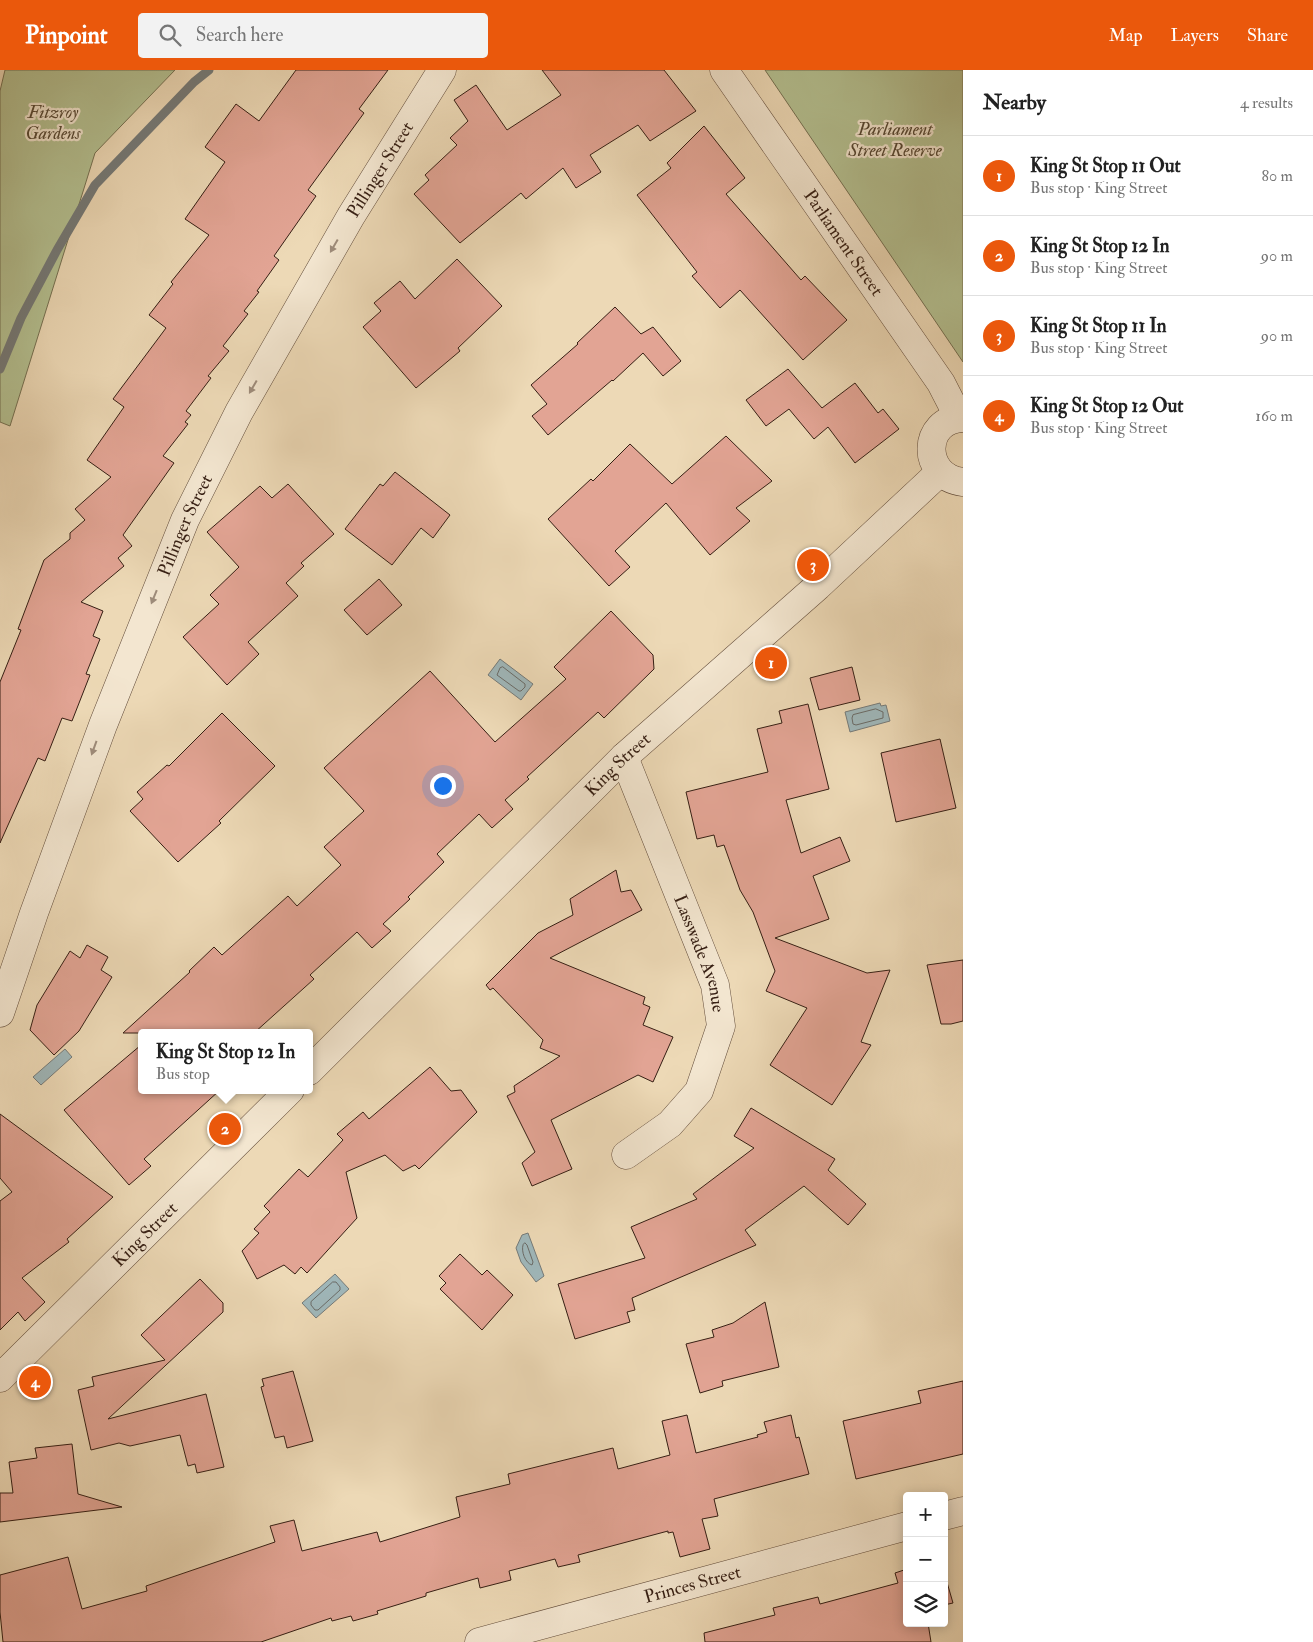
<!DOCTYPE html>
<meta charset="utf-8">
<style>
:root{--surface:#fff;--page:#f2f2f2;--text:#222;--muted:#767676;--line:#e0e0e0;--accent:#ea580c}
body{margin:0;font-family:"IM FELL Double Pica",serif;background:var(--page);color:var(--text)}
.controls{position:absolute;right:15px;bottom:15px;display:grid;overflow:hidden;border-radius:5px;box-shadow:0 2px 12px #0003}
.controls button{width:45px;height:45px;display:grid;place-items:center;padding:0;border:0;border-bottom:1px solid var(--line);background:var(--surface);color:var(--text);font:25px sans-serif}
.you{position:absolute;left:442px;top:715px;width:18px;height:18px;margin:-12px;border:4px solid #fff;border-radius:50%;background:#1a73e8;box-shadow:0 0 0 8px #1a73e833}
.badge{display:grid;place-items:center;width:32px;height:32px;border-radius:50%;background:var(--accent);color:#fff;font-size:16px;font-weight:700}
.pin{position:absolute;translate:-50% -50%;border:2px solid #fff;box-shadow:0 1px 5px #0006}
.popup{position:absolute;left:138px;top:959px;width:175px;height:65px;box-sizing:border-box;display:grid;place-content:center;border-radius:5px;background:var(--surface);filter:drop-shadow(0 1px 4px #0005);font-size:16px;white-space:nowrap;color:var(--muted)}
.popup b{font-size:19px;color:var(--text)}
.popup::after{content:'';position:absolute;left:50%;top:100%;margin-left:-10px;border:10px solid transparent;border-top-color:var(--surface)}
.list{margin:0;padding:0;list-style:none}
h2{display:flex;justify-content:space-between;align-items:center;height:65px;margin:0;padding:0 20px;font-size:21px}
h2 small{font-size:16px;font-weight:400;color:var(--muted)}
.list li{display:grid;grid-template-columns:32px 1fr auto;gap:15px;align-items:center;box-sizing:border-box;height:80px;padding:0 20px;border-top:1px solid var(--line)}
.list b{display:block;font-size:19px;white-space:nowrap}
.list p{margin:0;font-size:16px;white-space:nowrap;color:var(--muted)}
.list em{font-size:16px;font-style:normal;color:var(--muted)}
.icon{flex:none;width:28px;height:28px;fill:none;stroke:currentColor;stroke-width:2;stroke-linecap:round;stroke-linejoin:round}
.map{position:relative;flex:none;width:963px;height:1572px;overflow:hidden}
header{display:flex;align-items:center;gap:30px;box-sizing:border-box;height:70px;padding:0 25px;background:var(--accent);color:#fff}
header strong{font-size:24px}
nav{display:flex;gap:28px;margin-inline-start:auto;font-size:18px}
.search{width:350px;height:45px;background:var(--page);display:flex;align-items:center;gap:12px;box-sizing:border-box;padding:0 18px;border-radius:5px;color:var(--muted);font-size:19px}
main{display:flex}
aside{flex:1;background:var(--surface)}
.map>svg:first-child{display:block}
</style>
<header>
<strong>Pinpoint</strong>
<div class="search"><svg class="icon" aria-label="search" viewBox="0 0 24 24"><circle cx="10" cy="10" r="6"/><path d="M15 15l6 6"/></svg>Search here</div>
<nav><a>Map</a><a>Layers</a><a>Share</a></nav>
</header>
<main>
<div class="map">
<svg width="963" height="1572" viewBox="0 0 963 1572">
<rect width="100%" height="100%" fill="#edd9b6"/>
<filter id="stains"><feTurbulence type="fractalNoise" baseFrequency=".004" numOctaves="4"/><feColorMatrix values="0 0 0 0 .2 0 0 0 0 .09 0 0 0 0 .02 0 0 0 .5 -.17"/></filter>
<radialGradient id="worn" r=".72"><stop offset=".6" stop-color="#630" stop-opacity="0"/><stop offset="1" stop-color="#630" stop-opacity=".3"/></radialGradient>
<path fill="#b4c091" stroke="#757052" d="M 5,0 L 175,0 L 95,83 L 10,356 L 0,352 L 0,21 Z
M 765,0 L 963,0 L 963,292 Z"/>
<path fill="#9fb7ba" stroke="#757a78" d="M 500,589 L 533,614 L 521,630 L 488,605 Z
M 880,633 L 881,636 L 886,635 L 890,651 L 850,662 L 845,642 Z
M 65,979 L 72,987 L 41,1015 L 33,1007 Z
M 528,1163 L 544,1206 L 536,1212 L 521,1192 L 516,1178 L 522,1165 Z
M 335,1204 L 349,1219 L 316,1248 L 302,1233 Z"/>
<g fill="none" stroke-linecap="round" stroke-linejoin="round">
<path stroke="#6a6b67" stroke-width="1" d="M 503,597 L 525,614 L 525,617 L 521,621 L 519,621 L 497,605 L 500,598 Z
M 876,639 L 883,642 L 883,648 L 856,655 L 853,654 L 852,648 L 853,645 Z
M 525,1173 L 527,1175 L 533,1192 L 532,1195 C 525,1193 521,1181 523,1175 Z
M 333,1212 L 336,1212 L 340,1217 L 340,1220 L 318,1240 L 315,1240 L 311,1235 L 311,1232 Z"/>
<path stroke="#757a78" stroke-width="9" d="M 0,299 L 21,248 L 57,180 L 95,115 L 194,12 L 209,0"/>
</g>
<path fill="#e2a494" stroke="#361f14" d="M 296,0 L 388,0 L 359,39 L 364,43 L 308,120 L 316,126 L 274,186 L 279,190 L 257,221 L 259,222 L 244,241 L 248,244 L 223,276 L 229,281 L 208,306 L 211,308 L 186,341 L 191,345 L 185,352 L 188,354 L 163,386 L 174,393 L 123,465 L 132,476 L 118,488 L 124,496 L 81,532 L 103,541 L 93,566 L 100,569 L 86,604 L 90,605 L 72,651 L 62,648 L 45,691 L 38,688 L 0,773 L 0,612 L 21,560 L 18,559 L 44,490 L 70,469 L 70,463 L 85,450 L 75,439 L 111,407 L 87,390 L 124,337 L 113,329 L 166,258 L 149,245 L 173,214 L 171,212 L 209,165 L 185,149 L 225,92 L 205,77 L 236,34 L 259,51 Z
M 542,0 L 664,0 L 696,41 L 650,71 L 638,55 L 590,85 L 601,102 L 576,118 L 563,98 L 526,129 L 521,123 L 460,173 L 414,124 L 429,110 L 425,105 L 457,75 L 450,68 L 468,51 L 454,30 L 476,15 L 507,60 L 561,25 Z
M 704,56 L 745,108 L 726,124 L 801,210 L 805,206 L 847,250 L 803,290 L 740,220 L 720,238 L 692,206 L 697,202 L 637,125 L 671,98 L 667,93 Z
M 457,189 L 502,236 L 458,278 L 460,281 L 416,318 L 363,257 L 381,241 L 374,233 L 400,211 L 415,229 Z
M 615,237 L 641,264 L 653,257 L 681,291 L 663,306 L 643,283 L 613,311 L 612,310 L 548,365 L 532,346 L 547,334 L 531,315 L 578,274 L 577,273 Z
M 788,299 L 822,338 L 855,313 L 878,343 L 883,339 L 899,359 L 855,393 L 828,357 L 814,369 L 789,339 L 766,356 L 746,330 Z
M 726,366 L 772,411 L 736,438 L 750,451 L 710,485 L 666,433 L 615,481 L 630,497 L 609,516 L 548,449 L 591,409 L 593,411 L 630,374 L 672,414 Z
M 395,402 L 450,445 L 433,468 L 421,458 L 392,495 L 345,459 L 380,414 L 383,416 Z
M 288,414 L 334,464 L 301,493 L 304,496 L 286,513 L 298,526 L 248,572 L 259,584 L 227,615 L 183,567 L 219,534 L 210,525 L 239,497 L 207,462 L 260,416 L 272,428 Z
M 379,509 L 402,535 L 367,565 L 344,540 Z
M 611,541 L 653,585 L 654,599 L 604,648 L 598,642 L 527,707 L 529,709 L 505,730 L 513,739 L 492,758 L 479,744 L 437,784 L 444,792 L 408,827 L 410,829 L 383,854 L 391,861 L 372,878 L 357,862 L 310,905 L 314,909 L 254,963 L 123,963 L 190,902 L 189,901 L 214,877 L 222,885 L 288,826 L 297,836 L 341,795 L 324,777 L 364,741 L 324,698 L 430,601 L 495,672 L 566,609 L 554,597 Z
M 852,597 L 860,630 L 819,640 L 810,608 Z
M 808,634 L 829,719 L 786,730 L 801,783 L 840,767 L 850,791 L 813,806 L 829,849 L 775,868 L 867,903 L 890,900 L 861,972 L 871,975 L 832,1035 L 770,995 L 807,938 L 766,921 L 775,901 L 753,842 L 740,820 L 724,775 L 717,777 L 714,765 L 697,769 L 686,722 L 768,702 L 757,659 L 782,653 L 779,641 Z
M 222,643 L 275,696 L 219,751 L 221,753 L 178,792 L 130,741 L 143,729 L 137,722 L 167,695 L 169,696 Z
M 940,669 L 956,738 L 896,752 L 881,683 Z
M 616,800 L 621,822 L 631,820 L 642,840 L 550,888 L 645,927 L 643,934 L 650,937 L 643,955 L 673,967 L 653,1012 L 638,1005 L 551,1050 L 572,1099 L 532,1116 L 522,1093 L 535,1082 L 507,1026 L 515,1022 L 514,1016 L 560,986 L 540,978 L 543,970 L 493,918 L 490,920 L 486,915 L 538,863 L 573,845 L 570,829 Z
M 87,875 L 108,887 L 101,900 L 112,907 L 79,961 L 54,985 L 30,960 L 37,935 L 70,881 L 80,888 Z
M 963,890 L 963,951 L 951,954 L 941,954 L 927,895 Z
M 141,975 L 141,1020 L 220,1020 L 144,1089 L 151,1096 L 129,1115 L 64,1040 Z
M 430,997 L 451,1021 L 461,1020 L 477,1042 L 419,1099 L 415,1095 L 403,1101 L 385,1085 L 346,1102 L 357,1148 L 307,1203 L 301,1197 L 295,1204 L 284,1195 L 257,1209 L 242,1181 L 259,1163 L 254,1159 L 270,1142 L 264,1136 L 299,1099 L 308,1107 L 343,1070 L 337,1064 L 363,1042 L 369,1049 Z
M 751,1038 L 835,1089 L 828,1100 L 866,1134 L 848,1155 L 804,1116 L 745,1160 L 756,1175 L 632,1228 L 635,1240 L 627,1242 L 630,1252 L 575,1269 L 558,1214 L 645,1188 L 631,1157 L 697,1129 L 693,1124 L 754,1078 L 734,1066 Z
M 0,1044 L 113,1127 L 67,1169 L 69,1172 L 22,1208 L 45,1232 L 25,1251 L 18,1242 L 0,1260 L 0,1131 L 12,1122 L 0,1108 Z
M 460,1184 L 482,1205 L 487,1200 L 513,1225 L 482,1260 L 440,1219 L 446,1213 L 439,1206 Z
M 200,1209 L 223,1233 L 223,1242 L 108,1349 L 206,1324 L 224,1397 L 197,1403 L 195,1394 L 188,1396 L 180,1365 L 130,1376 L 119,1373 L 91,1380 L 78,1320 L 94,1316 L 92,1307 L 165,1290 L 141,1265 Z
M 765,1232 L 779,1297 L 722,1311 L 723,1316 L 700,1323 L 686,1274 L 714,1267 L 712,1260 L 733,1253 Z
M 293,1301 L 313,1371 L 287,1378 L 284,1366 L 275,1368 L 261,1317 L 264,1316 L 262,1309 Z
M 963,1311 L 963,1384 L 856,1409 L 843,1351 L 921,1333 L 918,1321 Z
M 687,1345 L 696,1383 L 758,1367 L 757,1365 L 767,1362 L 764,1352 L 791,1345 L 796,1368 L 799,1367 L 809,1404 L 714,1429 L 718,1446 L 702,1449 L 710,1479 L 680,1487 L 673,1462 L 668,1463 L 668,1461 L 578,1485 L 580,1492 L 558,1497 L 555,1489 L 509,1501 L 511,1510 L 480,1518 L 478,1508 L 426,1523 L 426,1526 L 377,1541 L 378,1544 L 353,1551 L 351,1546 L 332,1551 L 331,1548 L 261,1572 L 3,1572 L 0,1542 L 0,1505 L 68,1487 L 82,1539 L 147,1521 L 146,1516 L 275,1472 L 270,1456 L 294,1450 L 302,1481 L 377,1462 L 380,1472 L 460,1447 L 456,1427 L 510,1414 L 508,1404 L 613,1378 L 618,1399 L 670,1385 L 662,1351 Z
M 72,1374 L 78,1424 L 122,1437 L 0,1452 L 0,1423 L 13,1423 L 9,1392 L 37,1388 L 35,1378 Z
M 907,1499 L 907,1553 L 928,1553 L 931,1572 L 705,1572 L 704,1563 L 775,1545 L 773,1538 L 818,1527 L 820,1534 L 898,1513 L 895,1503 Z
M 944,1502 L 953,1533 L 944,1535 Z"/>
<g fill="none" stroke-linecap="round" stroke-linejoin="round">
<g stroke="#644e3c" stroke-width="29">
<g id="minor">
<path id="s1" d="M 724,0 L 941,313 L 959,348"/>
<path d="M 963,348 C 922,349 920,407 963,412"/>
<path id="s2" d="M 624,687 L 715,915 L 721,956 L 699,1021 L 670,1054 L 626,1085"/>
<path id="s3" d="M 0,943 L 34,843 L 103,655 L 185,450 L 239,342 L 351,146 L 442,0"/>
<path id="s4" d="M 309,1001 L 624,687 L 818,516 L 940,402"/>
<path id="s5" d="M 0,1308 L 290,1020"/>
<path d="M 944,1446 L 963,1441"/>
<path id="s6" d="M 479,1572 L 907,1456"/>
</g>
</g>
<use href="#minor" stroke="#f3e6d0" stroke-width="28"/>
</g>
<defs><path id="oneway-solid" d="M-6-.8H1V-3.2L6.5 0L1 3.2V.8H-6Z" transform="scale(1.25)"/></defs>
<g fill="#9e8c7b">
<use href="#oneway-solid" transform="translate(334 176) rotate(120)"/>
<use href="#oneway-solid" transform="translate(253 317) rotate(120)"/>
<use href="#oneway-solid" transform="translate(154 527) rotate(112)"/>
<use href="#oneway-solid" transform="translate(94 678) rotate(110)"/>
</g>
<g text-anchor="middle" stroke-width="4.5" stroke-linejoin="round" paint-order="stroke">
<g font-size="18" font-style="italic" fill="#564733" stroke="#f3e6d0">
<text x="53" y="48">Fitzroy<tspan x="53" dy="21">Gardens</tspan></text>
<text x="895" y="65">Parliament<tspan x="895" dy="21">Street Reserve</tspan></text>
</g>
<g font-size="18" fill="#361f14" stroke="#f3e6d0">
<text dy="6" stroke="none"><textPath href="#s3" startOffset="928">Pillinger Street</textPath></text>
<text dy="6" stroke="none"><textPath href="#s1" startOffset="210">Parliament Street</textPath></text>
<text dy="6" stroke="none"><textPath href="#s3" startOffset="522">Pillinger Street</textPath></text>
<text dy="6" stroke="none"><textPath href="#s4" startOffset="435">King Street</textPath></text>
<text dy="6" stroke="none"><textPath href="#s2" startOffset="211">Lasswade Avenue</textPath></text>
<text dy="6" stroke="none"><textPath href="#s5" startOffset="204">King Street</textPath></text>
<text dy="6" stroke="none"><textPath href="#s6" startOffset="221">Princes Street</textPath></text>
</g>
</g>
<rect width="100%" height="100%" filter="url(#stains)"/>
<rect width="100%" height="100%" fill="url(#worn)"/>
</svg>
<div class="controls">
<button>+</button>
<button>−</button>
<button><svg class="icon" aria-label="layers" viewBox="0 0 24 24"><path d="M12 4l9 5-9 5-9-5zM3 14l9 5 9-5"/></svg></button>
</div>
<div class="you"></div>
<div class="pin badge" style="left:771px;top:593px">1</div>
<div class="pin badge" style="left:225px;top:1059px">2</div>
<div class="popup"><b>King St Stop 12 In</b>Bus stop</div>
<div class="pin badge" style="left:813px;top:495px">3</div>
<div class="pin badge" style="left:35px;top:1312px">4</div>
</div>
<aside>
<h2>Nearby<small>4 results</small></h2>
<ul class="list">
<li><span class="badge">1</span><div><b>King St Stop 11 Out</b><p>Bus stop · King Street</p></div><em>80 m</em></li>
<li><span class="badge">2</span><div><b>King St Stop 12 In</b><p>Bus stop · King Street</p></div><em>90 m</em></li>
<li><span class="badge">3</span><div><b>King St Stop 11 In</b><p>Bus stop · King Street</p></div><em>90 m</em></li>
<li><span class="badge">4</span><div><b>King St Stop 12 Out</b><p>Bus stop · King Street</p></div><em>160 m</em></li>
</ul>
</aside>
</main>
